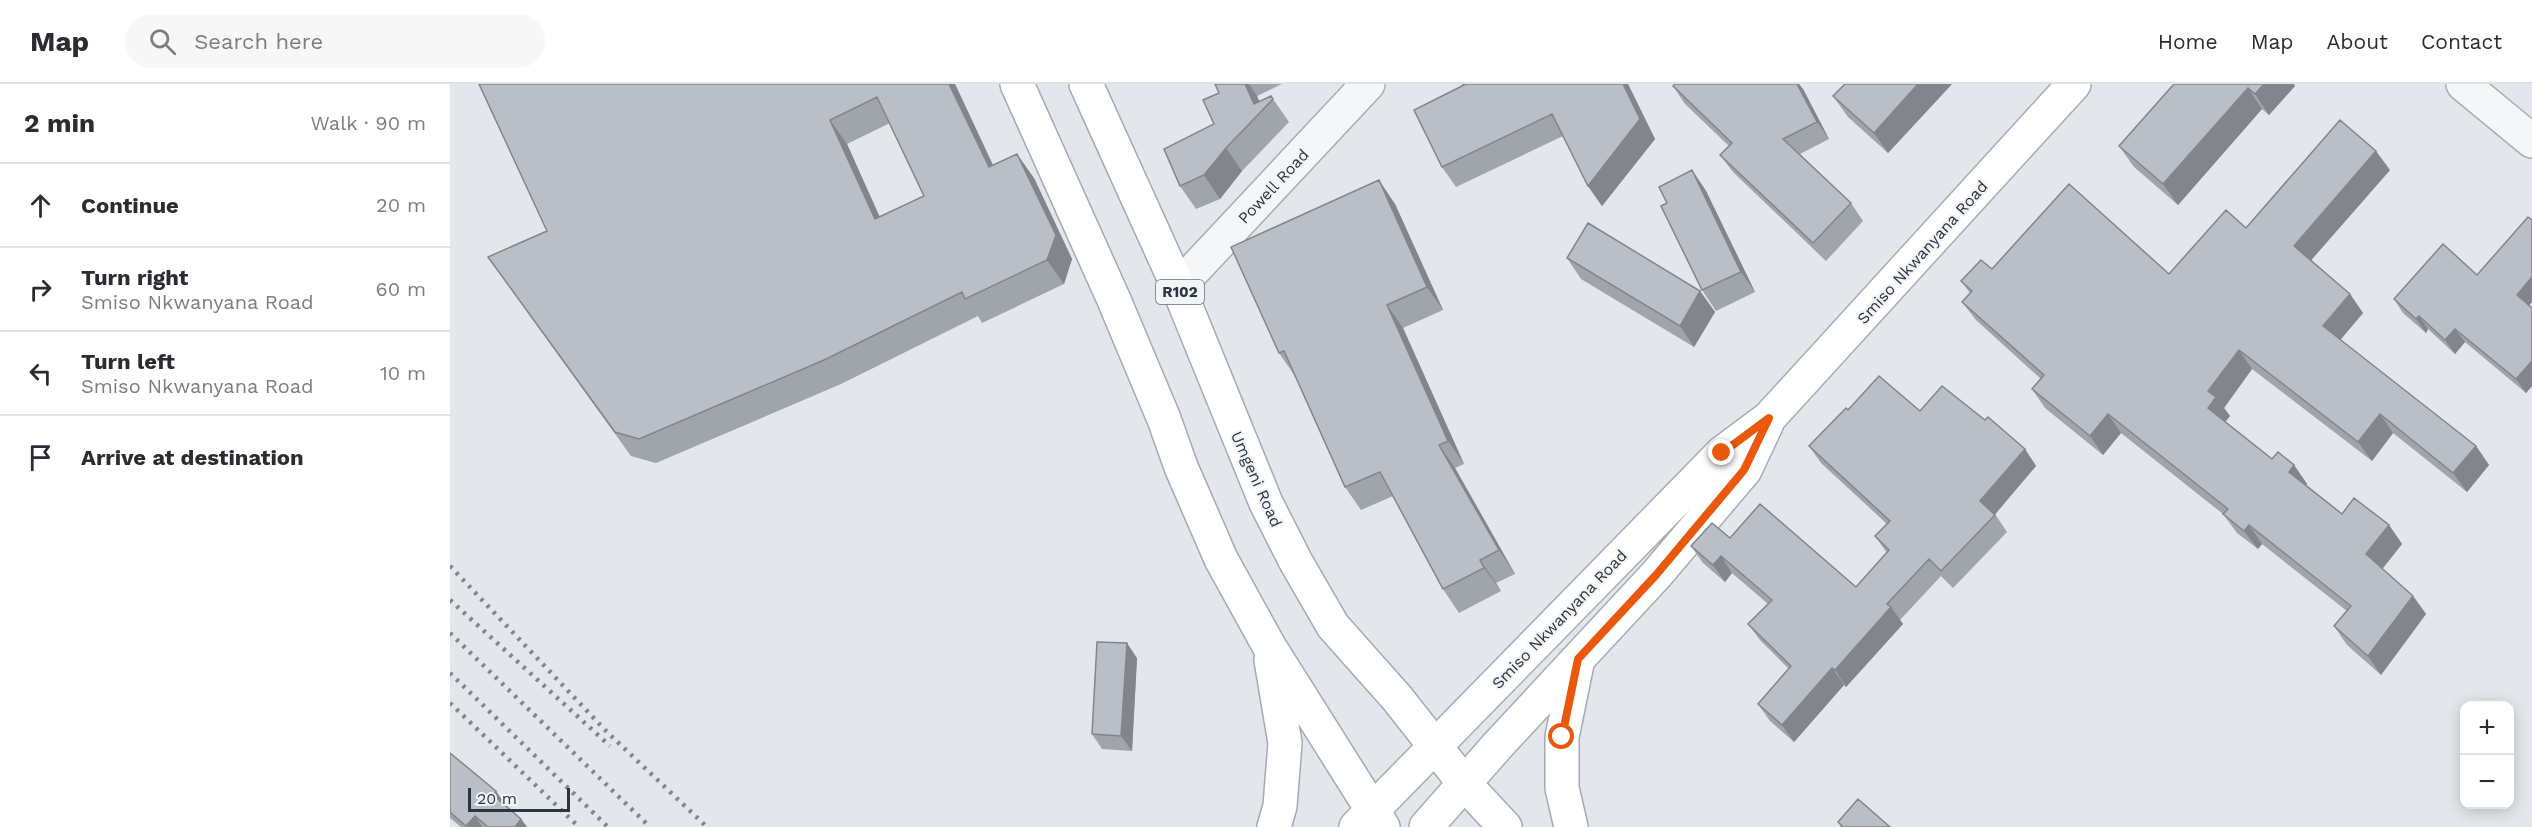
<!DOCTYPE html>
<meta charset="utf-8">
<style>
:root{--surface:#fff;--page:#f7f7f7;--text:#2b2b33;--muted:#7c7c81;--line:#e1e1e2}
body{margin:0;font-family:"Work Sans",sans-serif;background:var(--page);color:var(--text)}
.controls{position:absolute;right:18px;bottom:18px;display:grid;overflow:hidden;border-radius:12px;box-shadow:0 3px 15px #0003}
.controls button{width:54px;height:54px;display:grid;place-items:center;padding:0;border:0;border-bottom:2px solid var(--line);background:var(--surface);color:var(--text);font:30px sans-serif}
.scale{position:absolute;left:18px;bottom:15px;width:102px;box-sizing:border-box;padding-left:6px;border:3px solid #2c3441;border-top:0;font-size:16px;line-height:21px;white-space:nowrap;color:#2c3441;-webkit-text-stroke:4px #f2f5f7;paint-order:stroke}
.stop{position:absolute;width:18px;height:18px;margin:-14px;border:4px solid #ea580c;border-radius:50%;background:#fff}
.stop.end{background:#ea580c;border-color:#fff;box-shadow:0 2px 6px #0008}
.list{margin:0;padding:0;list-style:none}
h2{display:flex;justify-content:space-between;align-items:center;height:78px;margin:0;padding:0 24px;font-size:26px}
h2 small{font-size:20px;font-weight:400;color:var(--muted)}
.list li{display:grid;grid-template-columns:39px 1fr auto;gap:18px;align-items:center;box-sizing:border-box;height:84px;padding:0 24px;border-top:2px solid var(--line)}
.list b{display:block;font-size:22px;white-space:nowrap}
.list p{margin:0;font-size:20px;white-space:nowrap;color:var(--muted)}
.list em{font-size:20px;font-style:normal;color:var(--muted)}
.icon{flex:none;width:33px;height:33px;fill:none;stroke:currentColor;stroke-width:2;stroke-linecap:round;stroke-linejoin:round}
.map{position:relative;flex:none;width:2082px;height:743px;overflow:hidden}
header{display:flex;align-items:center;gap:36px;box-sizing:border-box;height:84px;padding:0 30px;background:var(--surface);border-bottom:2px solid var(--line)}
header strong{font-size:28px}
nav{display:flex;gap:33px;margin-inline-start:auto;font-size:21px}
.search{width:420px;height:54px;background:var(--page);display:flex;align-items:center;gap:15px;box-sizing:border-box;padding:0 21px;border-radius:33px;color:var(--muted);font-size:22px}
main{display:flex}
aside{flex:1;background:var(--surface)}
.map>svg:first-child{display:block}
</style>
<header>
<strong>Map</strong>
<div class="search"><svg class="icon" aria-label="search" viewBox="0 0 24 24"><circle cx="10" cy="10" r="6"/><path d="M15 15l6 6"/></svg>Search here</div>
<nav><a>Home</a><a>Map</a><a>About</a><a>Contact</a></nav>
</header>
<main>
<aside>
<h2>2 min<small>Walk · 90 m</small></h2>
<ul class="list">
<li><svg class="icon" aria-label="ahead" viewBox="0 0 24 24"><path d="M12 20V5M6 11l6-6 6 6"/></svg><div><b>Continue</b></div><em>20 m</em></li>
<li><svg class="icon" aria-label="right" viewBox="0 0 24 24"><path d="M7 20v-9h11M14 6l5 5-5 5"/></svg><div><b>Turn right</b><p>Smiso Nkwanyana Road</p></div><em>60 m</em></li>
<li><svg class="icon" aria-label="left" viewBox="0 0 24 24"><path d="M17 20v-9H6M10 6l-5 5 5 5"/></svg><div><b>Turn left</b><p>Smiso Nkwanyana Road</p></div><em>10 m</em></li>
<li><svg class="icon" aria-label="arrive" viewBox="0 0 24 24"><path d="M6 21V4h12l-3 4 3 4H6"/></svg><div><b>Arrive at destination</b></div></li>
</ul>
</aside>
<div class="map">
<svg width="2082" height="743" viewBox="0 0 2082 743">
<rect width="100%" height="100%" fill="#e3e6ea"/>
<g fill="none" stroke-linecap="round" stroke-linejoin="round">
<g stroke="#a8adb4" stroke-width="36">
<path id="street" d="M 2013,0 L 2082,57
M 728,203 L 918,0"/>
</g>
<g stroke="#a8adb4" stroke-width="36">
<path id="secondary" d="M 906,743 L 1272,369 L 1319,334 L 1624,0
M 976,743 L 1048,661 L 1206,491 L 1295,386 L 1317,339"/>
</g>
<g stroke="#a3aab5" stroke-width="36">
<path id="primary" d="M 567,0 L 664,216 L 714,335 L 731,383 L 771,475 L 819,562 L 933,743
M 636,0 L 728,203 L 816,419 L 846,478 L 883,542 L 947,614 L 1014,699 L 1055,743
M 821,576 L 835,659 L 830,722 L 824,743
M 1121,743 L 1112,704 L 1112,653 L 1128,575"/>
</g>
<use href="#street" stroke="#f5f6f8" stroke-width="33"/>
<use href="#secondary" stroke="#fff" stroke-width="33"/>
<use href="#primary" stroke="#fff" stroke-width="33"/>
<path stroke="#7d8693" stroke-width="4.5" stroke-dasharray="3 6" stroke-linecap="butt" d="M 0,482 L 156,647 L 257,743
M 0,516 L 160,662
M 0,549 L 200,743
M 0,589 L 158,743
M 0,619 L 129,743"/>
</g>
<path fill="#a0a4ab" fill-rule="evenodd" d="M 29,0 L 505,0 L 543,81 L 584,94 L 622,175 L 614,200 L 532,239 L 528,232 L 391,300 L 206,379 L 181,372 L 55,197 L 97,147 ZM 440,39 L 474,112 L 430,133 L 397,60 Z
M 765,0 L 832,0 L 807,12 L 809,18 L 821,12 L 839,38 L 792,87 L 770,115 L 746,125 L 730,102 L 764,40 L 769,9 Z
M 1013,0 L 1178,0 L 1205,55 L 1152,122 L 1138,102 L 1113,52 L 1006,103 L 992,83 L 1014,1 Z
M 1395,0 L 1502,0 L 1438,69 L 1398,33 L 1383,12 Z
M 1724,0 L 1845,2 L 1819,31 L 1812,25 L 1728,121 L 1684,83 L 1669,62 Z
M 1223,2 L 1353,5 L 1379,55 L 1350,70 L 1401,119 L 1413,137 L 1376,177 L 1283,88 L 1270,71 L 1279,62 L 1235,20 Z
M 1242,86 L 1256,107 L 1305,208 L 1266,227 L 1252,206 L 1217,119 Z
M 1940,86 L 1861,176 L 1900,210 L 1913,229 L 1890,256 L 2026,362 L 2039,381 L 2017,408 L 1943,349 L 1922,377 L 1802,285 L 1774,324 L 1780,332 L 1775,338 L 1822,375 L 1844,381 L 1857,400 L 1856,402 L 1892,430 L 1939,441 L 1952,460 L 1932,485 L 1963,512 L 1976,530 L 1931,591 L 1897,561 L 1884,542 L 1897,527 L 1812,460 L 1808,465 L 1787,449 L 1773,430 L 1671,349 L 1653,371 L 1595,324 L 1582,305 L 1591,295 L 1526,236 L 1512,218 L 1520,209 L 1511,197 L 1542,185 L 1719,190 L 1796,144 Z
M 945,120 L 993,226 L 953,244 L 1014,380 L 1005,384 L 1065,490 L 1046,499 L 1051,507 L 1009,529 L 993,505 L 943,412 L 911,426 L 895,403 L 845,292 L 829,269 Z
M 2082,136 L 2082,218 L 2079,221 L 2082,224 L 2082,302 L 2076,309 L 2015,258 L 2005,270 L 1978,245 L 1976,249 L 1953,229 L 1944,215 L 2027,191 Z
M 1117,174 L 1250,207 L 1265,228 L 1244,263 L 1131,195 Z
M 1398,326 L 1470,327 L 1535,336 L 1575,365 L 1586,382 L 1545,430 L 1557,448 L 1503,504 L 1491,492 L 1450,536 L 1453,540 L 1396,603 L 1394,601 L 1344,658 L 1320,637 L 1308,620 L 1339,585 L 1310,556 L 1298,540 L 1318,520 L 1282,489 L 1275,498 L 1253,479 L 1241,462 L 1406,503 L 1437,469 L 1425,452 L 1437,440 L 1371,379 L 1359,362 Z
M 687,574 L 682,667 L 652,665 L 642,650 Z
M 0,669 L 46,707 L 55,721 L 71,735 L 77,743 L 11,743 L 0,734 Z"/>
<path fill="#82868b" d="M 499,0 L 505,0 L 555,107 L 539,83 Z
M 795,0 L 799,0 L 807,12 L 813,25 L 804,20 Z
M 1173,0 L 1178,0 L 1205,55 L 1152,122 L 1138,102 Z
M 1347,0 L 1349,0 L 1353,5 L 1379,55 L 1367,38 Z
M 1468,0 L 1502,0 L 1438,69 L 1424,49 Z
M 1814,0 L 1844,0 L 1845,2 L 1819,31 L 1805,10 Z
M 1798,4 L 1812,25 L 1728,121 L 1713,100 Z
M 380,36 L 397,60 L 441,159 L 425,135 Z
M 776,64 L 792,87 L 770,115 L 754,91 Z
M 1926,67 L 1940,86 L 1857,181 L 1844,162 Z
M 567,70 L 584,94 L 622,175 L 614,200 L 597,176 Z
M 1242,86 L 1256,107 L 1305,208 L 1291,188 Z
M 929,96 L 945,120 L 993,226 L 977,203 Z
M 2082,193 L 2082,218 L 2076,225 L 2067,211 Z
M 1250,207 L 1265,228 L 1244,263 L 1230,242 Z
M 1900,210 L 1913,229 L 1886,261 L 1873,242 Z
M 937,221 L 953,244 L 1014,380 L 998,357 Z
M 1969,232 L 1978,245 L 1976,249 L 1966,235 Z
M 2005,245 L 2015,258 L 2005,270 L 1995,256 Z
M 1789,266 L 1802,285 L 1774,324 L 1780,332 L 1771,343 L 1758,324 L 1758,307 Z
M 2082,277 L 2082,302 L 2076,309 L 2066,295 Z
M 1658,330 L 1671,349 L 1653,371 L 1640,352 Z
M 1930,330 L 1943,349 L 1922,377 L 1908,358 Z
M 989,361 L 1005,384 L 1065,490 L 1049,466 Z
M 2026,362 L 2039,381 L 2017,408 L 2003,389 Z
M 1575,365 L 1586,382 L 1542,434 L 1530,417 Z
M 1844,381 L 1857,400 L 1852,407 L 1839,388 Z
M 1799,441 L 1812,460 L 1808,465 L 1794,447 Z
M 1939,441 L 1952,460 L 1929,489 L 1916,470 Z
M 1271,472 L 1282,489 L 1275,498 L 1263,481 Z
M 1030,476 L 1046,499 L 1051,507 L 1034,484 Z
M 1963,512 L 1976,530 L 1931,591 L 1918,572 Z
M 1441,523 L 1453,540 L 1396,603 L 1385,586 Z
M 677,559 L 687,574 L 682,667 L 671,652 Z
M 1382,584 L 1394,601 L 1344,658 L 1332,641 Z
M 46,707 L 55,720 L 52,724 L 43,711 Z
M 25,732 L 32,743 L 17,743 L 16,742 Z
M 71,735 L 77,743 L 65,743 Z"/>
<path fill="#babfc7" stroke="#82868b" stroke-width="1.5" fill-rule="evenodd" d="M 29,0 L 499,0 L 539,83 L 567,70 L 606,151 L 597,176 L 515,215 L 512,208 L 374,276 L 189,355 L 165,348 L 38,173 L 97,147 ZM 427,13 L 474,112 L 425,135 L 380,36 Z
M 765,0 L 795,0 L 804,20 L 821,12 L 823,15 L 776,64 L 754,91 L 730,102 L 714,65 L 764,40 L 753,16 L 769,9 Z
M 1013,0 L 1173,0 L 1190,35 L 1138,102 L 1102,30 L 992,83 L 964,26 L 1014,1 Z
M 1225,0 L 1347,0 L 1367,38 L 1333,55 L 1401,119 L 1363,159 L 1270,71 L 1282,59 L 1223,2 Z
M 1395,0 L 1468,0 L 1424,49 L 1383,12 Z
M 1724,0 L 1814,0 L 1805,10 L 1798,4 L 1713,100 L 1669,62 Z
M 1890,36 L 1926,67 L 1844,162 L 1900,210 L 1873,242 L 2026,362 L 2003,389 L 1930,330 L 1908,358 L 1789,266 L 1758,307 L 1766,313 L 1758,324 L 1822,375 L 1828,368 L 1844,381 L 1839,388 L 1892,430 L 1904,414 L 1939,441 L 1916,470 L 1963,512 L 1918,572 L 1884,542 L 1901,522 L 1799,441 L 1794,447 L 1773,430 L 1778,425 L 1658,330 L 1640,352 L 1582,305 L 1594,291 L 1512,218 L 1522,207 L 1511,197 L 1531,176 L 1542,185 L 1619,100 L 1719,190 L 1776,126 L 1796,144 Z
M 1242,86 L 1291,188 L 1252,206 L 1211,122 L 1217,119 L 1209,103 Z
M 929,96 L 977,203 L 937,221 L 998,357 L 989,361 L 1049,466 L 1030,476 L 1034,484 L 993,505 L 930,388 L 895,403 L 834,267 L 829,269 L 781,163 Z
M 2078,133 L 2082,136 L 2082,193 L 2067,211 L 2082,224 L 2082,277 L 2066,295 L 2005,245 L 1995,256 L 1969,232 L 1966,235 L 1944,215 L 1993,160 L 2027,191 Z
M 1138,139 L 1250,207 L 1230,242 L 1117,174 Z
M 1429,292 L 1470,327 L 1492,302 L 1535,336 L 1538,333 L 1575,365 L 1530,417 L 1545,431 L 1491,487 L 1479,475 L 1437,520 L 1441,523 L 1385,586 L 1382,584 L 1332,641 L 1308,620 L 1341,582 L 1298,540 L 1322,516 L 1271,472 L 1263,481 L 1241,462 L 1262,439 L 1280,454 L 1310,420 L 1406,503 L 1439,466 L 1425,452 L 1440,437 L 1359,362 L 1396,324 L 1398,326 Z
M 647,558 L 677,559 L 671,652 L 642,650 Z
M 0,669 L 46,707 L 43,711 L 71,735 L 65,743 L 38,743 L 25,732 L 16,742 L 0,728 Z
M 1408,715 L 1440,743 L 1391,743 L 1392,742 L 1388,738 Z"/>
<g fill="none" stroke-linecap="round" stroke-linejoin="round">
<path stroke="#ea580c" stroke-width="8" d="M 1112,653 L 1128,575 L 1206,491 L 1294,386 L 1319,334 L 1272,369"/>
</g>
<g text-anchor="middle" stroke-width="4.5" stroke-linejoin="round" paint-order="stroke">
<rect fill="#f2f5f7" stroke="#676e78" stroke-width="1.5" x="706" y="196" width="48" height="24" rx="4.5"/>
<g font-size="15" font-weight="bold" fill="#2c3441">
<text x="730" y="213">R102</text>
</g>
<g font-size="16" fill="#2c3441" stroke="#f2f5f7">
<text transform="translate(823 102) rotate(-47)" y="6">Powell Road</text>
<text transform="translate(1472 168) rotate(-48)" y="6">Smiso Nkwanyana Road</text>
<text transform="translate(807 395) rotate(66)" y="6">Umgeni Road</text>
<text transform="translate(1109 535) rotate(-46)" y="6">Smiso Nkwanyana Road</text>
</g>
</g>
</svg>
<div class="controls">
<button>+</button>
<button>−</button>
</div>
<div class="scale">20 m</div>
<div class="stop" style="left:1112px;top:653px"></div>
<div class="stop end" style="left:1272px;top:369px"></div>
</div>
</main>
